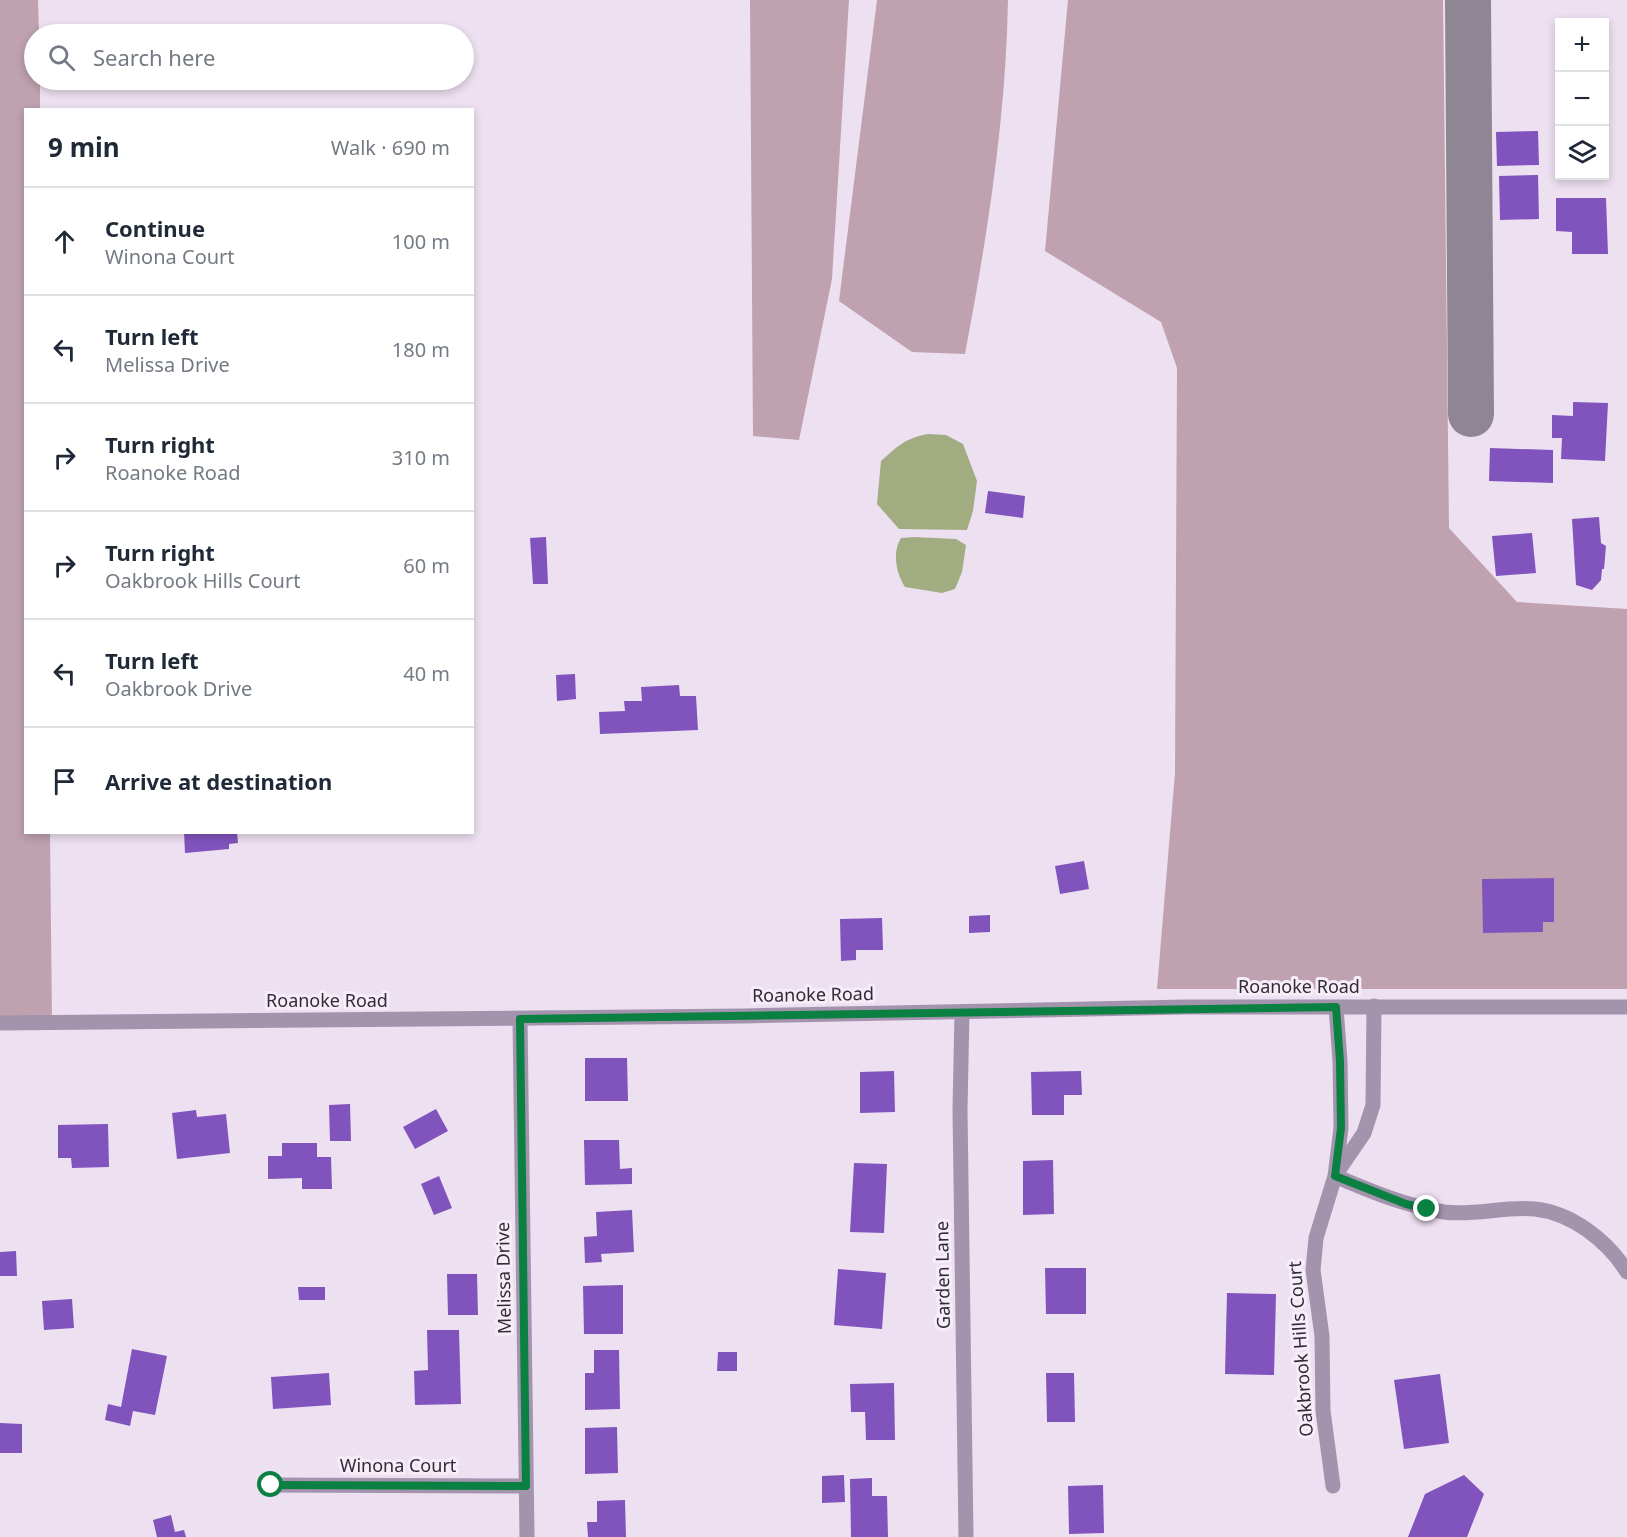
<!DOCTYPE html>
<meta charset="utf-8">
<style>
:root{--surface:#fff;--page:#f2f2f3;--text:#1f2937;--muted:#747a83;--line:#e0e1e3}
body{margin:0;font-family:"Noto Sans",sans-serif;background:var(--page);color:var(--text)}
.controls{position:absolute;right:18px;top:18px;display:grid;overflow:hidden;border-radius:0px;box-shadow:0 3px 9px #0003}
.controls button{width:54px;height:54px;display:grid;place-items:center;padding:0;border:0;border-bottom:2px solid var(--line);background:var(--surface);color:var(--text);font:30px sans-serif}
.stop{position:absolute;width:18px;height:18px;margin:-14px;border:4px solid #0b8043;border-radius:50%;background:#fff}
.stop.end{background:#0b8043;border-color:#fff;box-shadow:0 2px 6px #0008}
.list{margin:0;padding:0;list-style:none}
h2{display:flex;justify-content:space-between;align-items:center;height:78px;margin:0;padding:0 24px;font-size:26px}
h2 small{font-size:20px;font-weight:400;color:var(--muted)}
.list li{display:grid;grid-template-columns:39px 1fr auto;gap:18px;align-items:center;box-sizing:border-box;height:108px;padding:0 24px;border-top:2px solid var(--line)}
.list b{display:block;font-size:22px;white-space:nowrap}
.list p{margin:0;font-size:20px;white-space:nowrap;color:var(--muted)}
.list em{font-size:20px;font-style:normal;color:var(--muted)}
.icon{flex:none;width:33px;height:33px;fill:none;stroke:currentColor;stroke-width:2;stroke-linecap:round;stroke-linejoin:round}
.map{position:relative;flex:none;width:1627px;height:1537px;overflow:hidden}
.search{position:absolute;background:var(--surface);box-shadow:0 3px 9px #0003;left:24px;top:24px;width:450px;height:66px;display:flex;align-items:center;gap:15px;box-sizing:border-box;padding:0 21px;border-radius:33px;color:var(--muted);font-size:22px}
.panel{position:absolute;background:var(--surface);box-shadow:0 3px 9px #0003;left:24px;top:108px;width:450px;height:726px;border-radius:0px}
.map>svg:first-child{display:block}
</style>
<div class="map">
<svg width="1627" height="1537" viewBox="0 0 1627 1537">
<rect width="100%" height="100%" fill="#ede0f1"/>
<path fill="#bfa1af" d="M 0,0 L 38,0 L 39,34 L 34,34 L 34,80 L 40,80 L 40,109 L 26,110 L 26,832 L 50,833 L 52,1022 L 0,1023 Z
M 750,0 L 849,0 L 832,279 L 799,440 L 753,436 Z
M 877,0 L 1008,0 C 1006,119 987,237 965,354 L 912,352 L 839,301 Z
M 1068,0 L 1443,0 L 1449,528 L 1517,602 L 1627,609 L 1627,989 L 1157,989 L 1175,773 L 1177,368 L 1161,322 L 1045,251 Z"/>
<path fill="#a2ac81" d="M 928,434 L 946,435 L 963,444 L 977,481 L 973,511 L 967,530 L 899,529 L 877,504 L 881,461 C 897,447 905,438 928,434 Z
M 914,537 L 956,539 L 966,545 L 962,572 L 955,589 L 942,593 L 905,587 C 896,573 892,552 901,538 Z"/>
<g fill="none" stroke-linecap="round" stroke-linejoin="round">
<path stroke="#8f8694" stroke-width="46" d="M 1468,0 L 1471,414"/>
</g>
<path fill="#8153bc" d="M 1538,131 L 1539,165 L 1497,166 L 1496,132 Z
M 1538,175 L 1539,219 L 1500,220 L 1499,176 Z
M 1556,198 L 1606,198 L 1608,254 L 1572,254 L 1572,232 L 1556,231 Z
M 1573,402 L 1608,403 L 1605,461 L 1561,459 L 1562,438 L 1552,438 L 1552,415 L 1573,416 Z
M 1490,448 L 1553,450 L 1553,483 L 1489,481 Z
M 988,491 L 1025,496 L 1023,518 L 985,513 Z
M 1599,517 L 1601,543 L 1606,546 L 1604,569 L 1602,569 L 1601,580 L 1592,590 L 1576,585 L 1572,519 Z
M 1532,533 L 1536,573 L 1496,576 L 1492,536 Z
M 546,537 L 548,584 L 533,584 L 530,538 Z
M 575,674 L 576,699 L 557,701 L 556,675 Z
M 679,685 L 680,696 L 696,696 L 698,730 L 600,734 L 599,712 L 625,711 L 624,701 L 642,701 L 641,687 Z
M 184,832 L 237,832 L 238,843 L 229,844 L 229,849 L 185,853 Z
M 1084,861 L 1089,889 L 1060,894 L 1055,866 Z
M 1554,878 L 1554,922 L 1543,922 L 1543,932 L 1483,933 L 1482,879 Z
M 990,915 L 990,932 L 969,933 L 969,916 Z
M 882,918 L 883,950 L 856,950 L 856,960 L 841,961 L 840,919 Z
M 585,1058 L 627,1058 L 628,1101 L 585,1101 Z
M 894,1071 L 895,1112 L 860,1113 L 860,1072 Z
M 1081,1071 L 1082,1095 L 1064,1095 L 1064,1115 L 1032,1115 L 1031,1072 Z
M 350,1104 L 351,1141 L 330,1141 L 329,1105 Z
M 436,1109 L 448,1131 L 415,1149 L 403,1127 Z
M 196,1110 L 197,1117 L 226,1114 L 230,1153 L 177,1159 L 172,1113 Z
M 108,1124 L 109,1167 L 72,1168 L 71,1158 L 58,1158 L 58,1125 Z
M 584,1140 L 619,1140 L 620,1169 L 632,1168 L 632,1184 L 585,1185 Z
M 282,1143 L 317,1143 L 317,1157 L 331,1157 L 332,1189 L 302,1189 L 302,1178 L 268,1179 L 268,1156 L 282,1156 Z
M 1053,1160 L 1054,1214 L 1023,1215 L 1023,1161 Z
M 854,1163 L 887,1164 L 884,1233 L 850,1232 Z
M 439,1176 L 452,1208 L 434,1215 L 421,1184 Z
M 632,1210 L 634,1252 L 601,1254 L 602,1262 L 585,1263 L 584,1237 L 597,1236 L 596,1212 Z
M 16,1251 L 17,1276 L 0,1276 L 0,1252 Z
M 1045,1268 L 1086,1268 L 1086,1314 L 1046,1314 Z
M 838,1269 L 886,1273 L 882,1329 L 834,1325 Z
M 447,1274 L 477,1274 L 478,1315 L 448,1315 Z
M 623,1285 L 623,1334 L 584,1334 L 583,1286 Z
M 298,1287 L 325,1287 L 325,1300 L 299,1300 Z
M 1227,1293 L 1276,1294 L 1274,1375 L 1225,1374 Z
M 72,1299 L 74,1328 L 44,1330 L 42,1301 Z
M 427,1330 L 459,1330 L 461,1404 L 415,1405 L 414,1371 L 428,1370 Z
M 132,1349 L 167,1356 L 155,1415 L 133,1411 L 130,1426 L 105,1420 L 108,1404 L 121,1407 Z
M 594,1350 L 619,1350 L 620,1409 L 585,1410 L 585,1373 L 594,1373 Z
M 718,1352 L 737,1352 L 737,1371 L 717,1371 Z
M 329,1373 L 331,1405 L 273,1409 L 271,1377 Z
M 1046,1373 L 1074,1373 L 1075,1422 L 1047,1422 Z
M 1440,1374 L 1449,1443 L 1404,1449 L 1394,1380 Z
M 894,1383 L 895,1440 L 866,1440 L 865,1412 L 851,1412 L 850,1384 Z
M 0,1423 L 22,1424 L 22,1453 L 0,1453 Z
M 617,1427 L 618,1473 L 585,1474 L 585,1428 Z
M 844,1475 L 845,1502 L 822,1503 L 822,1476 Z
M 1464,1475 L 1484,1494 L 1467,1537 L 1408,1537 L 1425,1494 Z
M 872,1478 L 872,1496 L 887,1496 L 888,1537 L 851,1537 L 850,1479 Z
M 1103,1485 L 1104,1533 L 1069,1534 L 1068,1486 Z
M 625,1500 L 626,1537 L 588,1537 L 587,1522 L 597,1522 L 597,1501 Z
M 171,1515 L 175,1532 L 184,1530 L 186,1537 L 157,1537 L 153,1520 Z"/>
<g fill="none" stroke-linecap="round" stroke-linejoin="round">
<path stroke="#a393ac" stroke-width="15" d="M 962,1013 L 960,1110 L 966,1537
M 520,1019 L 527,1537
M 0,1023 L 743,1016 L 1186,1007 L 1627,1007
M 1336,1174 L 1364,1133 L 1373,1105 L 1374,1006
M 1335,1176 C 1370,1191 1406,1206 1444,1212 C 1474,1216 1505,1206 1535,1209 C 1572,1213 1608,1241 1627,1272
M 271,1485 L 526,1486
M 1333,1486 L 1323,1411 L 1322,1336 L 1313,1270 L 1316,1238 L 1335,1176 L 1341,1128 L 1340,1061 L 1336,1007"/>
</g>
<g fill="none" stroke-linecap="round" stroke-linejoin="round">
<path stroke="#0b8043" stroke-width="8" d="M 271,1485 L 526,1486 L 520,1019 L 1336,1007 L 1340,1061 L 1341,1128 L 1335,1176 L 1406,1204 L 1427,1209"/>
</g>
<g text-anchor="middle" stroke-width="6" stroke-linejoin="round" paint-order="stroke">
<g font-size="18" fill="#312b38" stroke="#f6edf9">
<text x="1299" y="993">Roanoke Road</text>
<text transform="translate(813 995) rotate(-1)" y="6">Roanoke Road</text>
<text x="327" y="1007">Roanoke Road</text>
<text transform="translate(943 1275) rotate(-91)" y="6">Garden Lane</text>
<text transform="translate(504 1278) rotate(-91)" y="6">Melissa Drive</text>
<text transform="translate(1301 1349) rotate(-94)" y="6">Oakbrook Hills Court</text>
<text x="398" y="1472">Winona Court</text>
</g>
</g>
</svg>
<div class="controls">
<button>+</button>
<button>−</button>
<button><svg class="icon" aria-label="layers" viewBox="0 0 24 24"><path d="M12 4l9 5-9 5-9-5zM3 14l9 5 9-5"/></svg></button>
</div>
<div class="stop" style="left:271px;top:1485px"></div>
<div class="stop end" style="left:1427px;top:1209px"></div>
<div class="search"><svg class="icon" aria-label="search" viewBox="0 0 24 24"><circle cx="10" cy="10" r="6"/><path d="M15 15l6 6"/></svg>Search here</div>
<section class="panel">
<h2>9 min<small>Walk · 690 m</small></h2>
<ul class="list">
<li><svg class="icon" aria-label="ahead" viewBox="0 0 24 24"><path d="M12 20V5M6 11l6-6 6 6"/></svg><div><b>Continue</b><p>Winona Court</p></div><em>100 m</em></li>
<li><svg class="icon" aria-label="left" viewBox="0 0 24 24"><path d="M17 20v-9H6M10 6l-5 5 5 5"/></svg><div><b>Turn left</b><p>Melissa Drive</p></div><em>180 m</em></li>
<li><svg class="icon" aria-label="right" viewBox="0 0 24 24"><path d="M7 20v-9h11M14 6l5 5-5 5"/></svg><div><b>Turn right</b><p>Roanoke Road</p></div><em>310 m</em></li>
<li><svg class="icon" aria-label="right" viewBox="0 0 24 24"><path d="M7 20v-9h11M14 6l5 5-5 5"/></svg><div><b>Turn right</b><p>Oakbrook Hills Court</p></div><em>60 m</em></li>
<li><svg class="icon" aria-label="left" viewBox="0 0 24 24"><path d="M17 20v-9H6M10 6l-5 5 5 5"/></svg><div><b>Turn left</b><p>Oakbrook Drive</p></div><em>40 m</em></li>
<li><svg class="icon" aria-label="arrive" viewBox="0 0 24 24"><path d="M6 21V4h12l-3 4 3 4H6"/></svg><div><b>Arrive at destination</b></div></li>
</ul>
</section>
</div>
